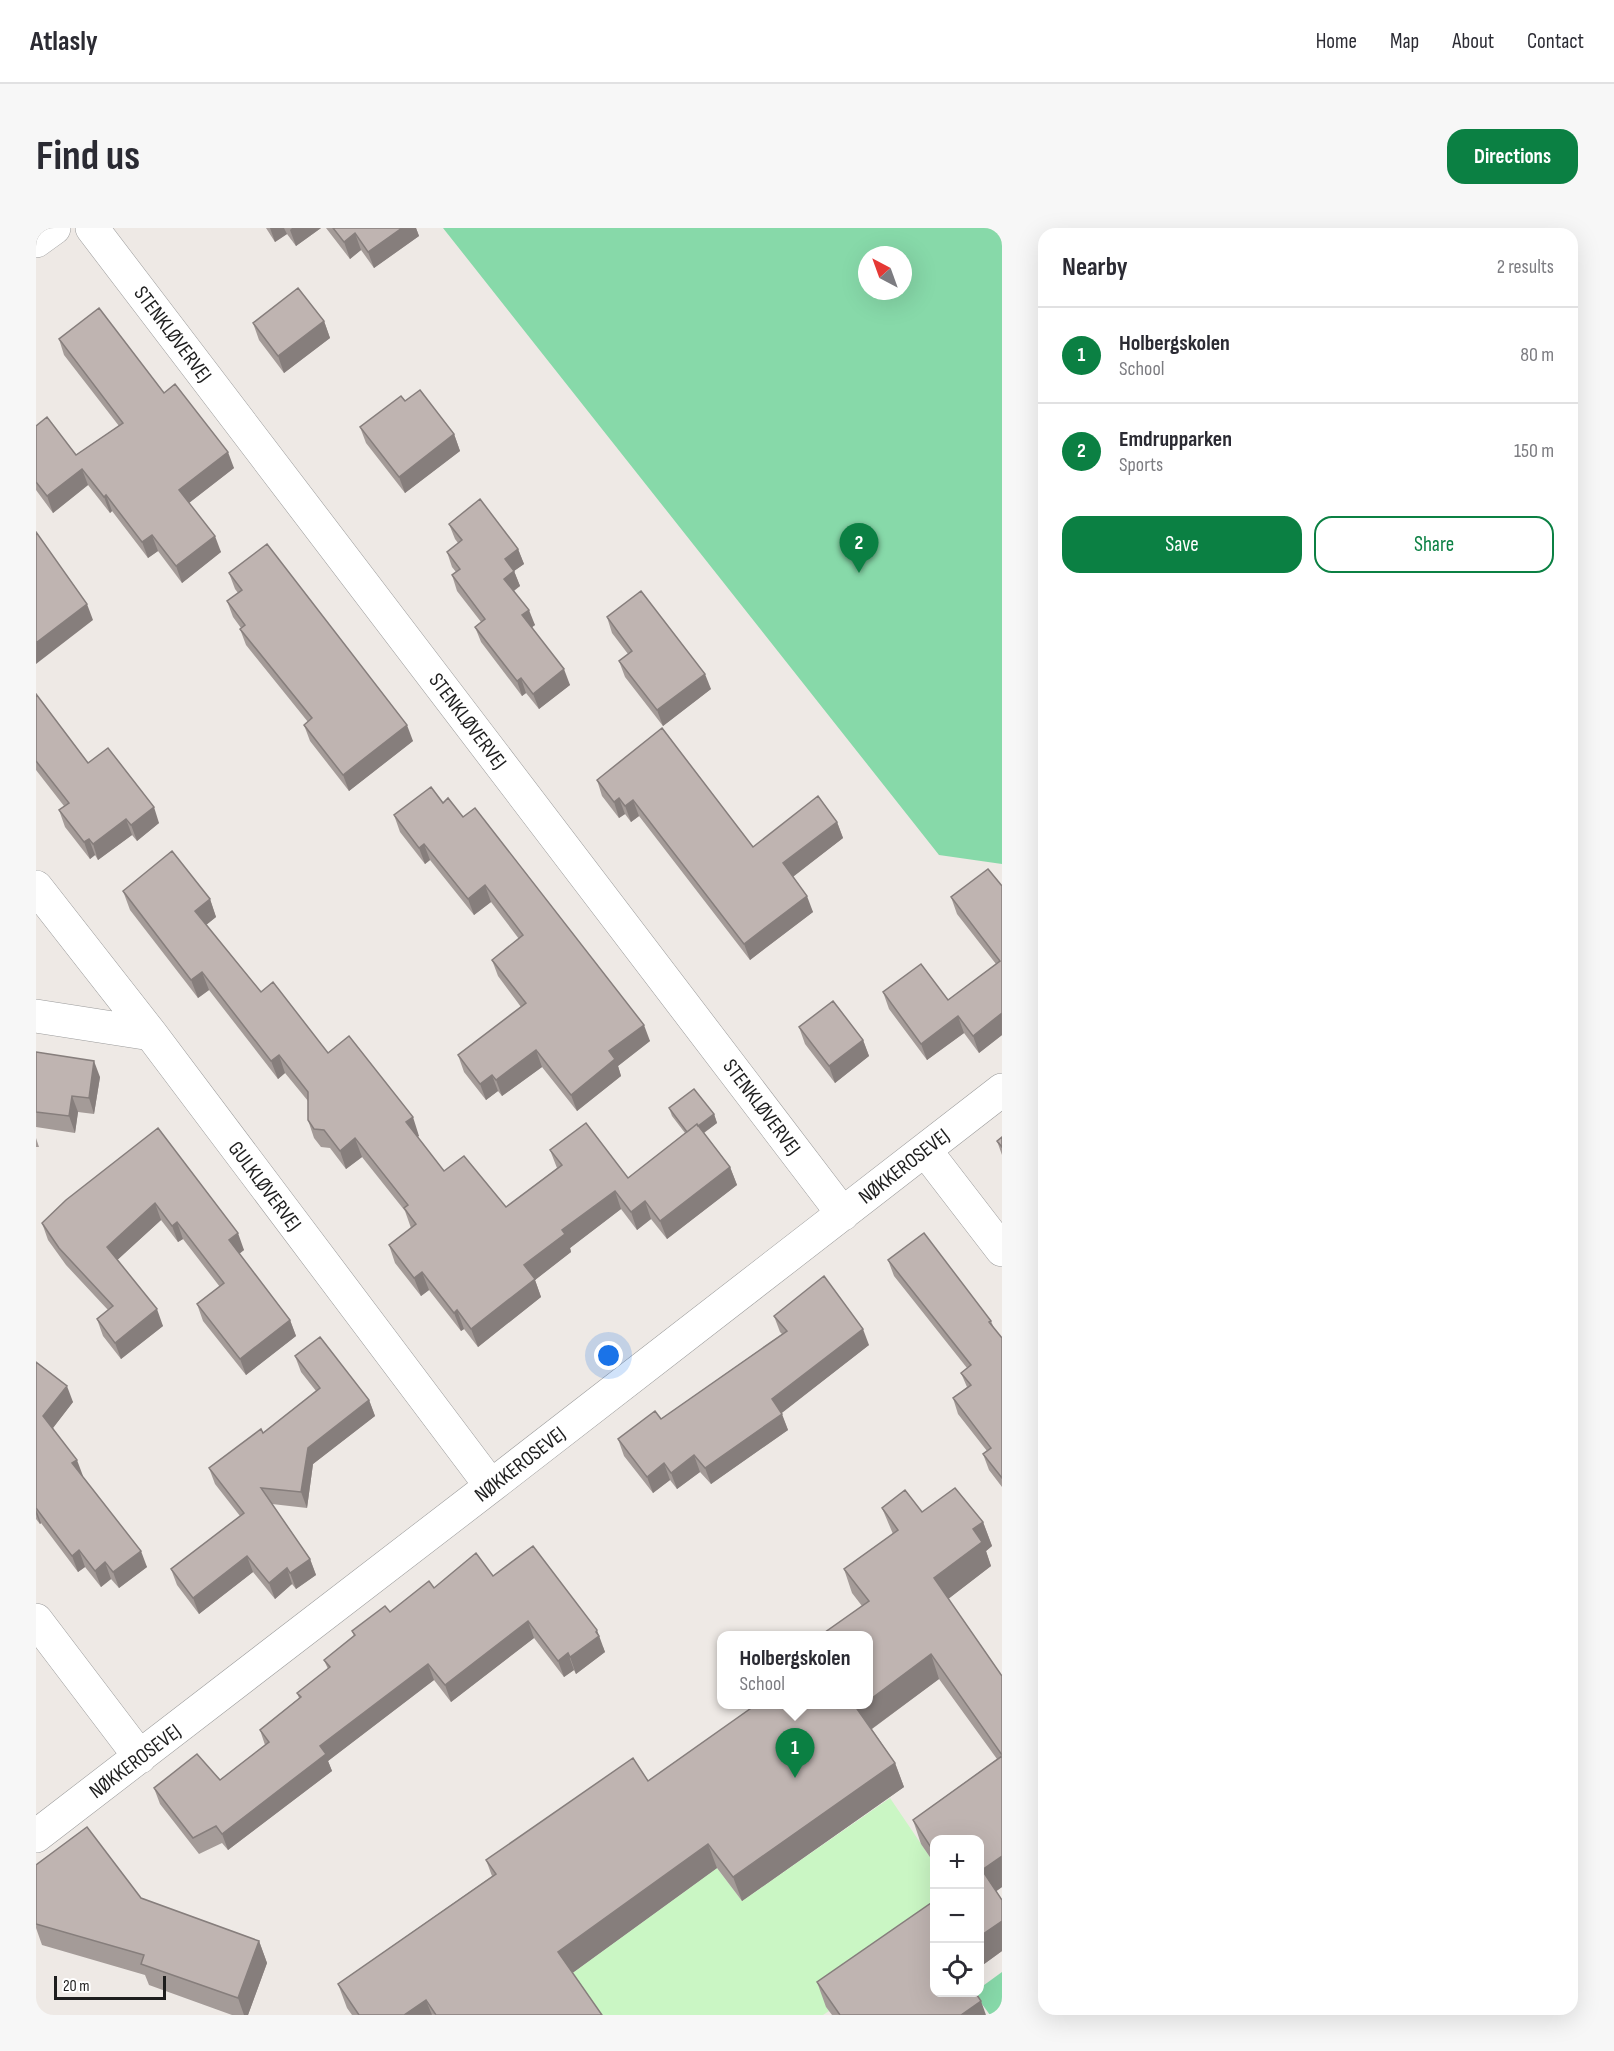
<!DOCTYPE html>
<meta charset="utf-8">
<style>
:root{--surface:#fff;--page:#f7f7f7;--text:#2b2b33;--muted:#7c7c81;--line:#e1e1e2;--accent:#0b8043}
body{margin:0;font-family:"Sofia Sans Condensed",sans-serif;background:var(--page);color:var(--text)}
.controls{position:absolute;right:18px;bottom:18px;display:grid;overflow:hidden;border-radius:12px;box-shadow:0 6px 24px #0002}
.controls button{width:54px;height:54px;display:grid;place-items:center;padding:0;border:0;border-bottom:2px solid var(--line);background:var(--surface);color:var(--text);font:30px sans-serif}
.compass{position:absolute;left:822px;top:18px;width:54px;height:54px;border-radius:50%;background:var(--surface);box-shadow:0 6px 24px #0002;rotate:319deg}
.scale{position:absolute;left:18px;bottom:15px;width:112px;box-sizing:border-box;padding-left:6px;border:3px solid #1e1e1e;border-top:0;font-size:16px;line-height:21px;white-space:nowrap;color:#1e1e1e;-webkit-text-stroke:4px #fff;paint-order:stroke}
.you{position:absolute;left:573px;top:1128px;width:21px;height:21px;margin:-15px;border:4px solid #fff;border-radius:50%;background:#1a73e8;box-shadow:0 0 0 9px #1a73e833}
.badge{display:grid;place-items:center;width:39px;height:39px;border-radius:50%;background:var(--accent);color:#fff;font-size:20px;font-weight:700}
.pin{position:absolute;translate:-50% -50px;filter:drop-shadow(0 2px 3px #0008)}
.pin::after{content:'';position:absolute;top:32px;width:21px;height:18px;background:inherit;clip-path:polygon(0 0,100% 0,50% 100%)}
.popup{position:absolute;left:681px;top:1403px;width:156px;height:78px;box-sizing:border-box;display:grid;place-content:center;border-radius:12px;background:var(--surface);filter:drop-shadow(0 2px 4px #0005);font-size:20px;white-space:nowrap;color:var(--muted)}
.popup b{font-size:22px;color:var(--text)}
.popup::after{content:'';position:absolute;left:50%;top:100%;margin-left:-12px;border:12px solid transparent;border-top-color:var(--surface)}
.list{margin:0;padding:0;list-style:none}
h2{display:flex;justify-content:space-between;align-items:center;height:78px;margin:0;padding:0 24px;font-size:26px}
h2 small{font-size:20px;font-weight:400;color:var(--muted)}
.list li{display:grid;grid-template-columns:39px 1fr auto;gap:18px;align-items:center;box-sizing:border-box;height:96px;padding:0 24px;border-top:2px solid var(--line)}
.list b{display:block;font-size:22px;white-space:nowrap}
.list p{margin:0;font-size:20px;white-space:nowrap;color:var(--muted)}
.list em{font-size:20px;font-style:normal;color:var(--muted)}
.actions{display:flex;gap:12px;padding:18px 24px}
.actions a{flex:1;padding:14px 0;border:2px solid var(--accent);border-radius:18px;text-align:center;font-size:21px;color:var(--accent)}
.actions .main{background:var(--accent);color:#fff}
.icon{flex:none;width:33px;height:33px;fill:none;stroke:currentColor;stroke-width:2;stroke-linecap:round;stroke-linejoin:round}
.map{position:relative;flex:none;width:966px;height:1787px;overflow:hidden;border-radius:18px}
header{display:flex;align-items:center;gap:36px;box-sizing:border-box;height:84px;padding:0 30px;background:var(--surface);border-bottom:2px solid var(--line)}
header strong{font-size:28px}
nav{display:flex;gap:33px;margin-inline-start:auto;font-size:21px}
.intro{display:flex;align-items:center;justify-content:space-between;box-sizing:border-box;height:144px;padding:0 36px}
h1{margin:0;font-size:42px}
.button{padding:15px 27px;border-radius:18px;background:var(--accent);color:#fff;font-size:21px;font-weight:700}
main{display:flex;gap:36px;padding:0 36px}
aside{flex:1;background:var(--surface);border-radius:18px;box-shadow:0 6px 24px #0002}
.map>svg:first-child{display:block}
</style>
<header>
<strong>Atlasly</strong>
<nav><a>Home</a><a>Map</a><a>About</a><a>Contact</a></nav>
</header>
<div class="intro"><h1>Find us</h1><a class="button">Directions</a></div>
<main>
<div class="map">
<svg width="966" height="1787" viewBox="0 0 966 1787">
<rect width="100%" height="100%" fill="#eee9e5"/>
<path fill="#caf6c4" d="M 854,1570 L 898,1635 L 898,1701 L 790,1779 L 793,1783 L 787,1787 L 558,1787 L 531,1749 L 681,1640 L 706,1673 Z"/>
<path fill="#87d9a9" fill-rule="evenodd" d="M 407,0 L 966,0 L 966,636 L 903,627 ZM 831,27 L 867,27 L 867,63 L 831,63 Z
M 966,1744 L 966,1787 L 954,1787 L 938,1765 L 944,1764 L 944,1760 Z"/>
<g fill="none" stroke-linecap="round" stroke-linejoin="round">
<g stroke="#9b9b9b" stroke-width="34">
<path id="street" d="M 56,0 L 807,986
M 0,13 L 18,0
M 0,659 L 115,806 L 455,1258
M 0,788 L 115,806
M 889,922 L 966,1022
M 0,1392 L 104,1529
M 0,1608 L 455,1258 L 966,862"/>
</g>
<use href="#street" stroke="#fff" stroke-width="33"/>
</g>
<path fill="#a49b98" d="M 230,0 L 285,0 L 260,18 L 251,6 L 239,14 Z
M 290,0 L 380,0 L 383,8 L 338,40 L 325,22 L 314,31 Z
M 288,93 L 294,110 L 248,145 L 223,112 L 217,95 Z
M 23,111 L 128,165 L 198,240 L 153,275 L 185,324 L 146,355 L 122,323 L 112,330 L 76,283 L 74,285 L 52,257 L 17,285 L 0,262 L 0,198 L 40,227 L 83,198 L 28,127 Z
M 369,173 L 418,206 L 424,223 L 369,265 L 330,215 L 324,199 Z
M 413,296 L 482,321 L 488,336 L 478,343 L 484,358 L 478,363 L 499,397 L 496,399 L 534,457 L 503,481 L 490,465 L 486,468 L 445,414 L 439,399 L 445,394 L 421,363 L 416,347 L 420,344 L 416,339 L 411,324 L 422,315 L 419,311 Z
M 193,345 L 377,513 L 313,563 L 274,513 L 268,497 L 272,494 L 210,417 L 204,401 L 205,400 L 197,389 L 191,373 L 202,365 L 199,361 Z
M 571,389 L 675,461 L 627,498 L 589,449 L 583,433 L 592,426 L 576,405 Z
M 0,466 L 52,535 L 123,595 L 101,613 L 96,607 L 62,632 L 59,627 L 54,631 L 29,599 L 23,582 L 28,578 L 0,542 Z
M 561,552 L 717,619 L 801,594 L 807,610 L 757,648 L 777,684 L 714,732 L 603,588 L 595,594 L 589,586 L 583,590 L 566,568 Z
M 407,575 L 427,589 L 614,813 L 582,838 L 585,848 L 541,883 L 506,839 L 466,868 L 462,863 L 450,872 L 428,844 L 422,827 L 485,779 L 462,748 L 456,732 L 483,711 L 455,674 L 438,687 L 394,632 L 389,636 L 364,604 L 358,587 Z
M 966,658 L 966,807 L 943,825 L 928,805 L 891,832 L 853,781 L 847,764 L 912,772 L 960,736 L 921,686 L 915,669 Z
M 87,663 L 174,671 L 180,689 L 170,697 L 225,764 L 383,908 L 381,909 L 408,943 L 470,979 L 521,940 L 514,922 L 592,950 L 649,905 L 636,888 L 633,880 L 678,886 L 681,895 L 668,905 L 694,939 L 701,957 L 631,1011 L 615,991 L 601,1002 L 585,981 L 534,1020 L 535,1024 L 499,1052 L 505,1069 L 442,1119 L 428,1101 L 425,1103 L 393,1062 L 385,1068 L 359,1035 L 353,1017 L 375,1000 L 369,983 L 326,929 L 310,941 L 294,920 L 285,919 L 278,910 L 272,892 L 272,873 L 249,845 L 242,851 L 173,762 L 162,770 L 94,682 Z
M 763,799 L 827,812 L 833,828 L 799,855 L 769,816 Z
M 0,824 L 64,849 L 58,886 L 42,884 L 39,905 L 0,899 Z
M 122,900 L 208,1022 L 203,1026 L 254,1092 L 260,1108 L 210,1147 L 167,1093 L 161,1076 L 184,1059 L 147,1011 L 142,1014 L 125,992 L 81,1032 L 127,1098 L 85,1131 L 67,1108 L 61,1091 L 72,1082 L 30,1037 L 12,1012 L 6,995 Z
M 966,909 L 966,927 L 961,913 Z
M 0,910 L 3,919 L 0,919 Z
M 852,1032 L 955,1093 L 958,1100 L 966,1110 L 966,1259 L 953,1242 L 947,1226 L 951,1223 L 922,1186 L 917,1170 L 931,1159 L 925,1145 L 931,1140 L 858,1048 Z
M 738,1088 L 833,1117 L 745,1185 L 752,1202 L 675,1256 L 664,1244 L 641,1261 L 634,1252 L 617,1265 L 588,1228 L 582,1211 L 625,1191 L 746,1106 L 744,1104 Z
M 259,1128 L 333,1172 L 339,1188 L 277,1236 L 271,1280 L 236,1276 L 274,1331 L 280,1347 L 260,1361 L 256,1356 L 239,1371 L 217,1344 L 163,1386 L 141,1357 L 135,1341 L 204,1288 L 179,1256 L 173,1240 L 227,1205 L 280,1163 L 265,1144 Z
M 0,1134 L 37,1174 L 17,1200 L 47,1249 L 111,1339 L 83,1360 L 75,1351 L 65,1359 L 49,1339 L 42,1344 L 5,1295 L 4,1296 L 0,1291 Z
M 846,1280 L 886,1284 L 947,1294 L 956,1318 L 950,1323 L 955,1338 L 912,1371 L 966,1448 L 966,1659 L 960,1663 L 966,1672 L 966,1723 L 944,1739 L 944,1611 L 898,1611 L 898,1635 L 885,1616 L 877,1592 L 961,1531 L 903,1451 L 836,1501 L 859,1535 L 868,1559 L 706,1673 L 681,1640 L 536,1745 L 566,1787 L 316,1787 L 311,1780 L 302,1756 L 456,1648 L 450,1632 L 612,1553 L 832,1476 L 826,1378 L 816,1365 L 808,1341 L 857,1306 Z
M 457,1348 L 567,1419 L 569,1424 L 540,1446 L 538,1442 L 528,1449 L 498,1410 L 415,1474 L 398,1452 L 292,1533 L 296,1543 L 192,1622 L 186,1615 L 163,1626 L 124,1576 L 118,1560 L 184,1552 L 229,1517 L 224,1502 L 263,1470 L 261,1465 L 292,1441 L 288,1432 L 318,1408 L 316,1403 L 354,1384 L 398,1360 Z
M 0,1637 L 105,1670 L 223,1713 L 231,1735 L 212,1787 L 196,1787 L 113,1757 L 109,1747 L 6,1717 L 0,1700 Z
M 781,1754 L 898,1764 L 950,1787 L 796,1787 L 790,1779 Z"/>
<path fill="#867e7c" d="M 234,0 L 248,0 L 251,6 L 239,14 Z
M 256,0 L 285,0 L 260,18 L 254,2 Z
M 366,0 L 380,0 L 383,8 L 338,40 L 332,24 Z
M 319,5 L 325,22 L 314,31 L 308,14 Z
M 288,93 L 294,110 L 248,145 L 242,128 Z
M 418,206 L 424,223 L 369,265 L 363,249 Z
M 192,224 L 198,240 L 149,278 L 143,262 Z
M 46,241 L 52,257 L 17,285 L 11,268 Z
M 70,267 L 76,283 L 74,285 L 68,269 Z
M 116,307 L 122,323 L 112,330 L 106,314 Z
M 179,308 L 185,324 L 146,355 L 140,338 Z
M 482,321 L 488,336 L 478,343 L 484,358 L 473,366 L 468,351 L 469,331 Z
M 51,376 L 57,392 L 0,436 L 0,415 Z
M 493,382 L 499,397 L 492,402 L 486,387 Z
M 528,441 L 534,457 L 503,481 L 497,466 Z
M 669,446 L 675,461 L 627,498 L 621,482 Z
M 485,450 L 490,465 L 486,468 L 481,453 Z
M 371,497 L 377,513 L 313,563 L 307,547 Z
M 583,570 L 589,586 L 583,590 L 578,574 Z
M 597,572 L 603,588 L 595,594 L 589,578 Z
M 118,579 L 123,595 L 101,613 L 95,597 Z
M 90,591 L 96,607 L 62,632 L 57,616 Z
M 801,594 L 807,610 L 753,652 L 747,635 Z
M 53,611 L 59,627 L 54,631 L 48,614 Z
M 388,616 L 394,632 L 389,636 L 383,620 Z
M 449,657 L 455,674 L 438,687 L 432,671 Z
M 771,668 L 777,684 L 714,732 L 708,716 Z
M 174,671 L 180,689 L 165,701 L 159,683 Z
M 166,744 L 173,762 L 162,770 L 155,752 Z
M 966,785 L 966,807 L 943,825 L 937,808 Z
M 922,788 L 928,805 L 891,832 L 885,816 Z
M 608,797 L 614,813 L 582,838 L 585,848 L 541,883 L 535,867 L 573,823 Z
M 827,812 L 833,828 L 799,855 L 793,838 Z
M 500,822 L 506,839 L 466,868 L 460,852 Z
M 243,827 L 249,845 L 242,851 L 235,833 Z
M 58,833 L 64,849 L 58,886 L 53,870 Z
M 456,847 L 462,863 L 450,872 L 444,856 Z
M 36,868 L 42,884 L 39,905 L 33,888 Z
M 678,886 L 681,895 L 655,914 L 652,906 Z
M 377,889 L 383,908 L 376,912 L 370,894 Z
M 319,910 L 326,929 L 310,941 L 304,923 Z
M 694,939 L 701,957 L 631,1011 L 624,993 Z
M 579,963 L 585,981 L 534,1020 L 535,1024 L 499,1052 L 505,1069 L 442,1119 L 435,1101 L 488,1037 L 526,1002 Z
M 609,973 L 615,991 L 601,1002 L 595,984 Z
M 119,975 L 125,992 L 77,1036 L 71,1019 Z
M 141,994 L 147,1011 L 142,1014 L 136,998 Z
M 202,1005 L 208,1022 L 199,1029 L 193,1012 Z
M 386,1044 L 393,1062 L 385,1068 L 378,1050 Z
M 121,1081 L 127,1098 L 85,1131 L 79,1115 Z
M 421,1082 L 428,1101 L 425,1103 L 418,1085 Z
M 254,1092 L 260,1108 L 210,1147 L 204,1131 Z
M 827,1101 L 833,1117 L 742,1188 L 736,1171 Z
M 31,1158 L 37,1174 L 13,1205 L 7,1188 Z
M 333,1172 L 339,1188 L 277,1236 L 271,1280 L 265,1264 L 272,1220 Z
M 746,1186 L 752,1202 L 675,1256 L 669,1240 Z
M 658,1227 L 664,1244 L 641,1261 L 635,1245 Z
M 41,1232 L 47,1248 L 42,1252 L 36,1235 Z
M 628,1235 L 634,1252 L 617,1265 L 611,1249 Z
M 0,1281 L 5,1295 L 4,1296 L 0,1286 Z
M 947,1294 L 956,1318 L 950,1323 L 955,1338 L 907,1375 L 898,1350 L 937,1301 Z
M 43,1322 L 49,1339 L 42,1344 L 36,1328 Z
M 105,1323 L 111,1339 L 83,1360 L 77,1344 Z
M 211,1328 L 217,1344 L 163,1386 L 157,1370 Z
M 274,1331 L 280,1347 L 260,1361 L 254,1345 Z
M 69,1334 L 75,1351 L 65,1359 L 59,1343 Z
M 251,1340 L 256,1356 L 239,1371 L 233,1355 Z
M 492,1393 L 498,1410 L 415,1474 L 409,1457 Z
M 561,1402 L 569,1424 L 540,1446 L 534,1429 Z
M 532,1425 L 538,1442 L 528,1449 L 522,1433 Z
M 895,1426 L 903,1451 L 830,1505 L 821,1481 L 827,1476 L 832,1476 L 832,1473 Z
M 392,1436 L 398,1452 L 292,1533 L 296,1543 L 192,1622 L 186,1606 L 284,1518 Z
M 859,1535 L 868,1559 L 706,1673 L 697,1649 Z
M 672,1616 L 681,1640 L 531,1749 L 522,1724 Z
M 966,1628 L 966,1659 L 955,1667 L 946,1642 Z
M 966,1693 L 966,1723 L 944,1739 L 944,1708 Z
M 223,1713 L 231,1735 L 212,1787 L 208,1787 L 202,1770 Z
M 390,1772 L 396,1787 L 368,1787 Z
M 945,1773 L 950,1787 L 925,1787 Z"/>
<path fill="#bfb4b1" stroke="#867e7c" stroke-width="1.5" d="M 297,0 L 366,0 L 332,24 L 319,5 L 308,14 Z
M 262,60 L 288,93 L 242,128 L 217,95 Z
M 63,80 L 128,165 L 139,156 L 192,224 L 143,262 L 179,308 L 140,338 L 116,307 L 106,314 L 70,267 L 68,269 L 46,241 L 11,268 L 0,254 L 0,198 L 11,189 L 40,227 L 87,195 L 23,111 Z
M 384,162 L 418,206 L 363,249 L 324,199 L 365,168 L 369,173 Z
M 444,271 L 482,321 L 469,331 L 478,343 L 468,351 L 493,382 L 486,387 L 528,441 L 497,466 L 485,450 L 481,453 L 439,399 L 449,391 L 416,347 L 424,341 L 411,324 L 426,312 L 413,296 Z
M 0,304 L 51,376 L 0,415 Z
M 231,316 L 371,497 L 307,547 L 268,497 L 276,490 L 204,401 L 209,397 L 191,373 L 206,362 L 193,345 Z
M 605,363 L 669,446 L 621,482 L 583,433 L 596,423 L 571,389 Z
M 0,466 L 52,535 L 72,520 L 118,579 L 95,597 L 90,591 L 57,616 L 53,611 L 48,614 L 23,582 L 33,575 L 0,533 Z
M 626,500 L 717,619 L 782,568 L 801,594 L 747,635 L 771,668 L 708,716 L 597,572 L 589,578 L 583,570 L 578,574 L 561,552 Z
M 395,559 L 407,575 L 412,570 L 427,589 L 439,580 L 608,797 L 573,823 L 579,831 L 535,867 L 500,822 L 460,852 L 456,847 L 444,856 L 422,827 L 490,775 L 456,732 L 487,707 L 449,657 L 432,671 L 388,616 L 383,620 L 358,587 Z
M 136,623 L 174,671 L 159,683 L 225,764 L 237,754 L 292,825 L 313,808 L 377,889 L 370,894 L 408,943 L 428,928 L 470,979 L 526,937 L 514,922 L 550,895 L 592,950 L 661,896 L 694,939 L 624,993 L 609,973 L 595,984 L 579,963 L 526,1002 L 529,1006 L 488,1037 L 499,1051 L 435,1101 L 421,1082 L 418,1085 L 386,1044 L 378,1050 L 353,1017 L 380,996 L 368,980 L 372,977 L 319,910 L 304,923 L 288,902 L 278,901 L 272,892 L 272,864 L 243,827 L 235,833 L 166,744 L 155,752 L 87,663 Z
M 952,641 L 966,658 L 966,785 L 937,808 L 922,788 L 885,816 L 847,764 L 885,736 L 912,772 L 964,733 L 915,669 Z
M 797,773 L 827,812 L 793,838 L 763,799 Z
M 0,824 L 58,833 L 53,870 L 36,868 L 33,888 L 0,884 Z
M 658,861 L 678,886 L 662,898 L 661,896 L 651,904 L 633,880 Z
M 122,900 L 202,1005 L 193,1012 L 254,1092 L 204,1131 L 161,1076 L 188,1055 L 141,994 L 136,998 L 119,975 L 71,1019 L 121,1081 L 79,1115 L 61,1091 L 77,1078 L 23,1020 L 6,995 L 30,972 Z
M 966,909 L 966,919 L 961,913 Z
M 888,1005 L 955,1093 L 953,1094 L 966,1110 L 966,1250 L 947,1226 L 955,1220 L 917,1170 L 935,1157 L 925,1145 L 935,1137 L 852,1032 Z
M 788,1048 L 827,1101 L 736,1171 L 746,1186 L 669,1240 L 658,1227 L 635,1245 L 628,1235 L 611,1249 L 582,1211 L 619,1183 L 625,1191 L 751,1103 L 738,1088 Z
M 284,1109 L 333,1172 L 272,1220 L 265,1264 L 225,1260 L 274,1331 L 254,1345 L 251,1340 L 233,1355 L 211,1328 L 157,1370 L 135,1341 L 208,1285 L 173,1240 L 225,1201 L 227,1205 L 284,1160 L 259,1128 Z
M 0,1134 L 31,1158 L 7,1188 L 41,1232 L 36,1235 L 105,1323 L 77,1344 L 69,1334 L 59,1343 L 43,1322 L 36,1328 L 0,1280 Z
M 919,1260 L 947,1294 L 937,1301 L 946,1314 L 898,1350 L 966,1448 L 966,1527 L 895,1426 L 832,1473 L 832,1407 L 785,1407 L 833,1373 L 808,1341 L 862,1302 L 846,1280 L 869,1262 L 886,1284 Z
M 497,1318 L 561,1402 L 560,1404 L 563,1408 L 534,1429 L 532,1425 L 522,1433 L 492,1393 L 409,1457 L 392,1436 L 284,1518 L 290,1526 L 186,1606 L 180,1598 L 157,1610 L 118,1560 L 161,1526 L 184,1552 L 233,1514 L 224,1502 L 265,1469 L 261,1465 L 294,1439 L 288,1432 L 319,1407 L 316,1403 L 349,1378 L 354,1384 L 393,1353 L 398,1360 L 440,1325 L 457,1348 Z
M 721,1476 L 827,1476 L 821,1481 L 859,1535 L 697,1649 L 672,1616 L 522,1724 L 566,1787 L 400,1787 L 390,1772 L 368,1787 L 323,1787 L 302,1756 L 460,1646 L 450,1632 L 597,1530 L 612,1553 Z
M 966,1528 L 966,1628 L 946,1642 L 966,1672 L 966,1693 L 944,1708 L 944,1611 L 898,1611 L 898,1624 L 877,1592 Z
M 51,1599 L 105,1670 L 223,1713 L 202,1770 L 105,1736 L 108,1727 L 0,1696 L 0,1637 Z
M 898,1673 L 898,1764 L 939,1764 L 945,1773 L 925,1787 L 804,1787 L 781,1754 Z"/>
<g text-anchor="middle" stroke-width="4.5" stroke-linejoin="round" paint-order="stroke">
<g font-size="21" fill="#1e1e1e" stroke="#fff">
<text transform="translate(137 106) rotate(53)" y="7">STENKLØVERVEJ</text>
<text transform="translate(432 493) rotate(53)" y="7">STENKLØVERVEJ</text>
<text transform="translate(726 879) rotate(53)" y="7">STENKLØVERVEJ</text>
<text transform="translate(868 938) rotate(-38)" y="7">NØKKEROSEVEJ</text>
<text transform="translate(229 958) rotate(53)" y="7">GULKLØVERVEJ</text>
<text transform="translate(484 1236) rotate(-38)" y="7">NØKKEROSEVEJ</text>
<text transform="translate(99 1533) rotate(-37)" y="7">NØKKEROSEVEJ</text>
</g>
</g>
</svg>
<div class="controls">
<button>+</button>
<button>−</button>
<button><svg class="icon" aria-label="locate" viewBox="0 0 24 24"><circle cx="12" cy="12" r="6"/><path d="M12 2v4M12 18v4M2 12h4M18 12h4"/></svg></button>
</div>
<svg class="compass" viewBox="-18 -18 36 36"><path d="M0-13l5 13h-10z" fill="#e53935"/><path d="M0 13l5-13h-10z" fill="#7c7c81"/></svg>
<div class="scale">20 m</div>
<div class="you"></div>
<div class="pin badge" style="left:759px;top:1550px">1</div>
<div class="popup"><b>Holbergskolen</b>School</div>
<div class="pin badge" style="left:823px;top:345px">2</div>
</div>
<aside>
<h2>Nearby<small>2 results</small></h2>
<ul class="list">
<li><span class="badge">1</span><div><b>Holbergskolen</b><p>School</p></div><em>80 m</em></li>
<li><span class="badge">2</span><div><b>Emdrupparken</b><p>Sports</p></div><em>150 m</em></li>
</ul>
<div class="actions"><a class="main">Save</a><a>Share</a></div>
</aside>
</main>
